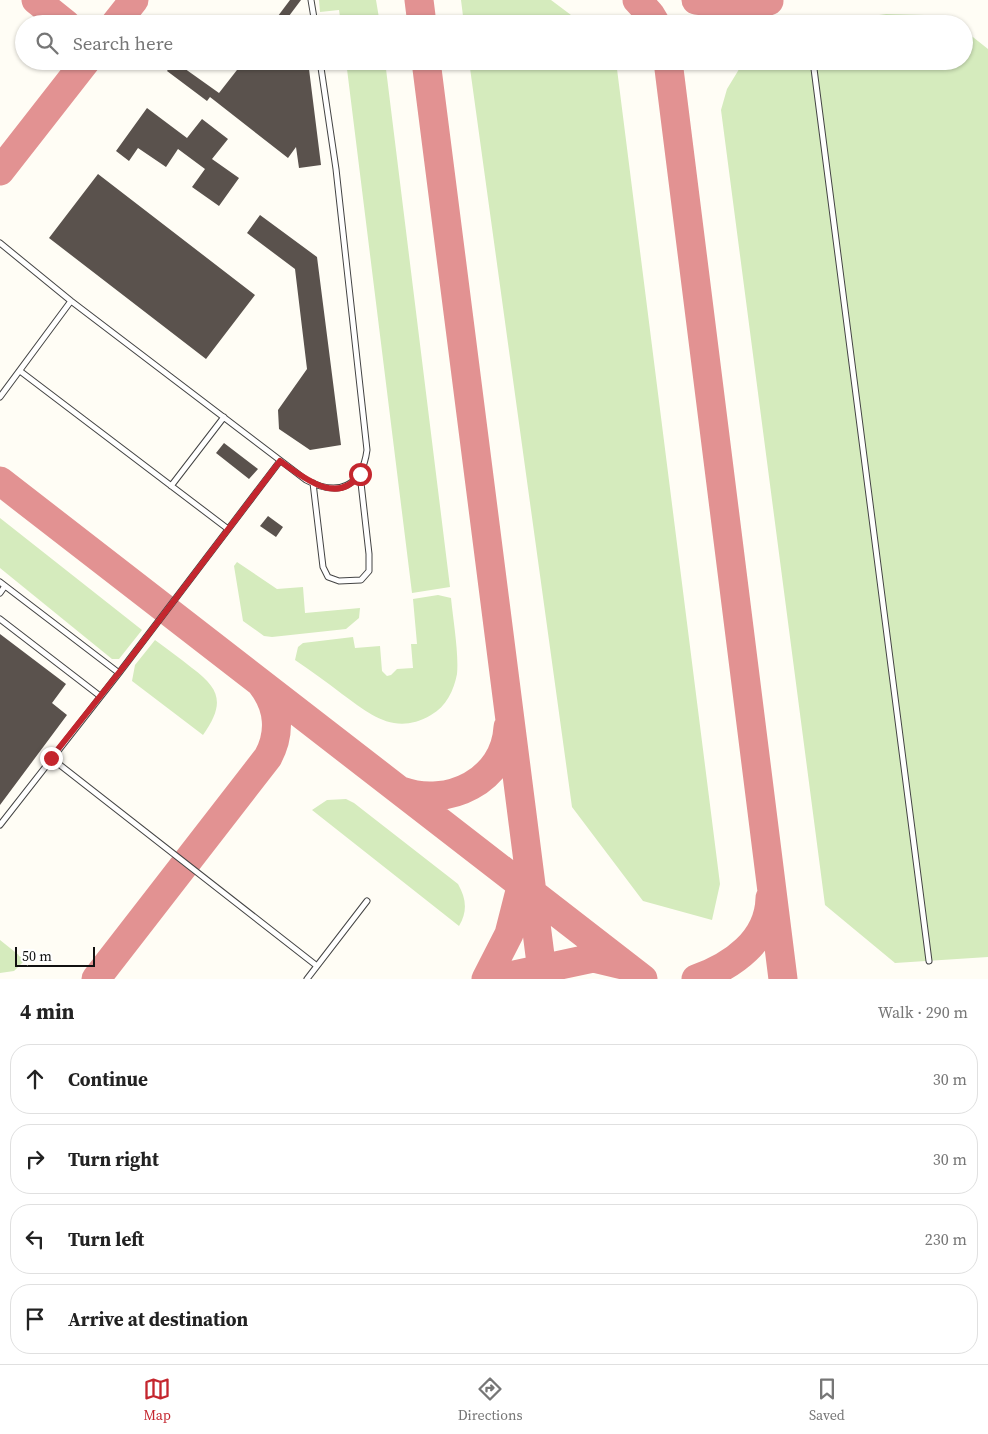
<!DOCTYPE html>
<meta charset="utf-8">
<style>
:root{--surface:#fff;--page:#f2f2f2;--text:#222;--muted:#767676;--line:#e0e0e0;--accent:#c4262e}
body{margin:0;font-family:"Source Serif 4",serif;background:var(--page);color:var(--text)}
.scale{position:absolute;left:15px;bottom:12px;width:80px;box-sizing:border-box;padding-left:5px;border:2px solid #111;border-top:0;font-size:14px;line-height:18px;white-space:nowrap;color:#111;-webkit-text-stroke:4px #fff;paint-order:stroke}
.stop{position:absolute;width:15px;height:15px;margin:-11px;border:4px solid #c4262e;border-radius:50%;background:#fff}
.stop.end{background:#c4262e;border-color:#fff;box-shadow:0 1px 5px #0008}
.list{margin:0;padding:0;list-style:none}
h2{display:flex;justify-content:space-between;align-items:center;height:65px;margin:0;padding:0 20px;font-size:21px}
h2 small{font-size:16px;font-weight:400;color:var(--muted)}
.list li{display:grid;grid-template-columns:32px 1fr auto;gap:15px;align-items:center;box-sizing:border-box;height:70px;margin:0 10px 10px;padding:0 10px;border:1px solid var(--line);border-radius:20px}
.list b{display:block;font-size:19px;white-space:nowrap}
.list em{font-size:16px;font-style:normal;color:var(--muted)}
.icon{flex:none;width:28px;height:28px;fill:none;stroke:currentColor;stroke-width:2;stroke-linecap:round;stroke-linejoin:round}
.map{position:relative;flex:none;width:988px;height:979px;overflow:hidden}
.search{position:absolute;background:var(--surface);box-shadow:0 1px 4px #0004;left:15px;right:15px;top:15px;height:55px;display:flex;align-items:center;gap:12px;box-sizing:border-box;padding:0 18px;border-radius:28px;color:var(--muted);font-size:19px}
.sheet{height:385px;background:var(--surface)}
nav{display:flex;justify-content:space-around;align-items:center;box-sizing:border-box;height:70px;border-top:1px solid var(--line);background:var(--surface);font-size:14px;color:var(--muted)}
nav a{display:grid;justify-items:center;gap:2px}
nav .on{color:var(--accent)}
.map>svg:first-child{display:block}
</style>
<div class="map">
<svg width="988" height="979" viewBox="0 0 988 979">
<rect width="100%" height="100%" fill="#fffdf5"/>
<path fill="#d5ebbd" d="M 319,0 L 376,0 L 380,24 L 341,24 L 339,10 L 320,12 Z
M 461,0 L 551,0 L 583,24 L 464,24 Z
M 886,14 L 925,15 L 949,24 L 816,24 Z
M 964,30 L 988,49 L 988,957 L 895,963 L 825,905 L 721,110 L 727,89 L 744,61 L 964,61 Z
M 346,61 L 385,61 L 450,587 L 412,593 Z
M 469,61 L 614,61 L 617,69 L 720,884 L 712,920 L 643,901 L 572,807 Z
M 0,518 L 142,630 L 119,659 L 112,659 L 0,568 Z
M 237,562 L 277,589 L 303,587 L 305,613 L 360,608 L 359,618 L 346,629 L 272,637 L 264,636 L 243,621 L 234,566 Z
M 438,595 L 451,598 C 453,619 459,654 457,674 C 454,690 446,707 431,715 C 395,736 371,715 342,694 C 327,682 311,671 295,660 L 298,647 L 303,643 L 353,637 L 355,648 L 380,646 L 382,671 L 387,676 L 391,675 L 397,669 L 413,668 L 411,644 L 417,644 L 413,599 Z
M 155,640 C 167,649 180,658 192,668 C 222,690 224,705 203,735 L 132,681 L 135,665 Z
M 346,799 L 354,803 L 458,884 C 466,898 468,911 459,926 L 312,810 L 327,800 Z
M 0,940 L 25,960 L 14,971 L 0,973 Z"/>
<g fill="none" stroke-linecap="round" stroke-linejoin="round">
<path stroke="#e29292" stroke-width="29" d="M 36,0 L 66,24
M 419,0 L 422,24
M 637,0 L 650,14 L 656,24
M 696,0 L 720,3 L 769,1
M 115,24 L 134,0
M 426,61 L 543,979
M 668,61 L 783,979
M 0,171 L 86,61
M 0,481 L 643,979
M 401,791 C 448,808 505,781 508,727
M 96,979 L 268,757 C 281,733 279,707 262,685
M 486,979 L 509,934 L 523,879
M 495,979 L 593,958 L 623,965
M 696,979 C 732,966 769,941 770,898"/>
</g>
<path fill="#5a524d" d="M 290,0 L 301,0 L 283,24 L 272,24 Z
M 174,61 L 219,93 L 244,61 L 308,61 L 321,165 L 299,168 L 296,147 L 288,158 L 210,97 L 207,101 L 167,71 Z
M 147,108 L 187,138 L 202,119 L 228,139 L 212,159 L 239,178 L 219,206 L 192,187 L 205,169 L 178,149 L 166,167 L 138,148 L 129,161 L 116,151 Z
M 98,174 L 255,295 L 206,359 L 49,238 Z
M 260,215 L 317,257 L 341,445 L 310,450 L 279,429 L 278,410 L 307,369 L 295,269 L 247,233 Z
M 224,443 L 258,469 L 249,479 L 216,453 Z
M 268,516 L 283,527 L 276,537 L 260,526 Z
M 0,634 L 66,684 L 52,703 L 67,715 L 0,805 Z"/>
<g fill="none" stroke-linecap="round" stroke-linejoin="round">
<g stroke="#444" stroke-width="7">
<path id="service" d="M 311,0 L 315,24
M 813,61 L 929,961
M 0,243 L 71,301 L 306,480 C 338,497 362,487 367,450 L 336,169 L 320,61
M 20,371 L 228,529
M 0,397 L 71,301
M 313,483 L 323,567 L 328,577 L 339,581 L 361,580 L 369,571 L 369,554 L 360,474
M 171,486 L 224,417
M 0,582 L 119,673
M 0,593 L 5,586
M 0,619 L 100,696
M 51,758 L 317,966
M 0,825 L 119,673 L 280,461
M 307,979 L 367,901"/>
</g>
<use href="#service" stroke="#fff" stroke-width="5"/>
</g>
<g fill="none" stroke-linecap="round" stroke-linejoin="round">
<path stroke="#c4262e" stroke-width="6" d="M 51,758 L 129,660 L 280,461 C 302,476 337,507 360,474"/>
</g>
</svg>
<div class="scale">50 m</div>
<div class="stop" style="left:360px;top:474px"></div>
<div class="stop end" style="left:51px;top:758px"></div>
<div class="search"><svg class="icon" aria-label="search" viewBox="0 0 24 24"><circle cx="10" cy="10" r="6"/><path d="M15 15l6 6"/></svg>Search here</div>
</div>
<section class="sheet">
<h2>4 min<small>Walk · 290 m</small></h2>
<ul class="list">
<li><svg class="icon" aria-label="ahead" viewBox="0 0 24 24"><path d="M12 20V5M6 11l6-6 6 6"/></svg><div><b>Continue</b></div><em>30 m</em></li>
<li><svg class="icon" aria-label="right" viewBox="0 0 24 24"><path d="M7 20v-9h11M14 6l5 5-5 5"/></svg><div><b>Turn right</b></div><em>30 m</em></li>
<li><svg class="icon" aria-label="left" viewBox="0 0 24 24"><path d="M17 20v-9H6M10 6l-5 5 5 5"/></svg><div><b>Turn left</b></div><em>230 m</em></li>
<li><svg class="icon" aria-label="arrive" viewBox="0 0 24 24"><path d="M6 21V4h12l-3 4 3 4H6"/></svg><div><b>Arrive at destination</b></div></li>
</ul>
</section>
<nav>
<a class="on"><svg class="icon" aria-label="map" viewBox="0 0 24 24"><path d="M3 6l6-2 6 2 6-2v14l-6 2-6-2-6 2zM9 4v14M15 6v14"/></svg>Map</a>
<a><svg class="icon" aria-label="directions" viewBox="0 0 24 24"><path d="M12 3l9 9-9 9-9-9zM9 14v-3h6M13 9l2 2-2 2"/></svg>Directions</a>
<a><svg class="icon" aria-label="saved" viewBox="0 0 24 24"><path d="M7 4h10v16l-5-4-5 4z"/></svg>Saved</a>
</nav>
